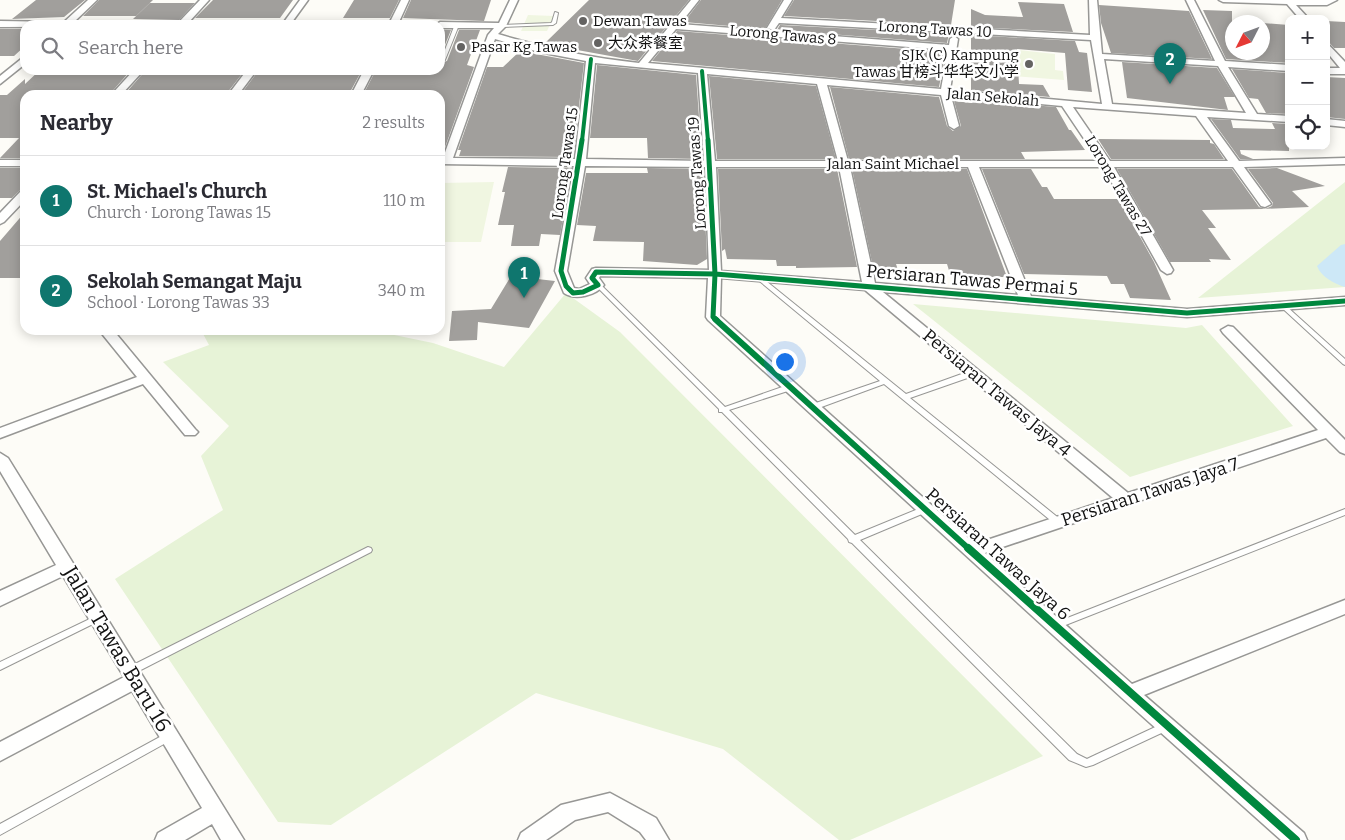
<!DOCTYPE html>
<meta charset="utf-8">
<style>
:root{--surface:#fff;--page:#f7f7f7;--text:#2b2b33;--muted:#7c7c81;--line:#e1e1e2;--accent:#0f766e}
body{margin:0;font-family:Bitter,"Noto Sans SC",serif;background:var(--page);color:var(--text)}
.controls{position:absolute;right:15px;top:15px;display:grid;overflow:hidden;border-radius:10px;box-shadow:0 2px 12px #0003}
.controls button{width:45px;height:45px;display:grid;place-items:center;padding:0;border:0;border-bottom:1px solid var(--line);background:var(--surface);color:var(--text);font:25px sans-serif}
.compass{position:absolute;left:1225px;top:15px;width:45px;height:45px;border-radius:50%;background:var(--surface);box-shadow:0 2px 12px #0003;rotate:228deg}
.you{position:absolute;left:784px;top:361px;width:18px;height:18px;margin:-12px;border:4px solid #fff;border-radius:50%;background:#1a73e8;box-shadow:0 0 0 8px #1a73e833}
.badge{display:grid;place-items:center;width:32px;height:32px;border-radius:50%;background:var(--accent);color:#fff;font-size:16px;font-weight:700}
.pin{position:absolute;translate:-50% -41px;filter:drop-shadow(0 1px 2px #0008)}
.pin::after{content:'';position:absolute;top:26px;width:18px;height:15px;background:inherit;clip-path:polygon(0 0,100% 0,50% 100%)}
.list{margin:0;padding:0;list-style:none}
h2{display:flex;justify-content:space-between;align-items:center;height:65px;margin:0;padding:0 20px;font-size:21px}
h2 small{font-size:16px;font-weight:400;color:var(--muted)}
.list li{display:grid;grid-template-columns:32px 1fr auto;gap:15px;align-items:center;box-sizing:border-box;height:90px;padding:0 20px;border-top:1px solid var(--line)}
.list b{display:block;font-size:19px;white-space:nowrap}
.list p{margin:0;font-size:16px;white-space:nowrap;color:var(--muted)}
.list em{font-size:16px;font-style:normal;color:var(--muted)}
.icon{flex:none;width:28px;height:28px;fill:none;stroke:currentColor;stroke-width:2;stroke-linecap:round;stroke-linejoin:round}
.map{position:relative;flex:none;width:1345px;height:840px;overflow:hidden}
.search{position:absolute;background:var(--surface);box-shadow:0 2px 12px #0003;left:20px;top:20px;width:425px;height:55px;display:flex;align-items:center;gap:12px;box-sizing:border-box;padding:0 18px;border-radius:15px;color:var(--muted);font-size:19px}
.panel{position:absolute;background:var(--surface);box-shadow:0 2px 12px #0003;left:20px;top:90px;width:425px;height:245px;border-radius:15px}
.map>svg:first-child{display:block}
</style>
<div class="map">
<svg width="1345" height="840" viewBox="0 0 1345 840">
<rect width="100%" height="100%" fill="#fdfcf7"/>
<path fill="#e7f3d7" d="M 1345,182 L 1345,287 L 1198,298 Z
M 566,293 L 620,332 L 1043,756 L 850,840 L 839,840 L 723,749 L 536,693 L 331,825 L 278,822 L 115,579 L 223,510 L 201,456 L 229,426 L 163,362 L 209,345 L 201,330 L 370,330 L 433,343 L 504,367 Z
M 913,304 L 1186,328 L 1202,325 L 1293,426 L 1130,477 Z"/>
<path fill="#f0f6e1" d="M 528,15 L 554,16 L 547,31 L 521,31 Z
M 1000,48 L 1055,54 L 1055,70 L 1063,71 L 1064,80 L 998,75 Z
M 494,182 L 481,242 L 442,242 L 440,250 L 440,183 Z"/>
<path fill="#cde8f7" d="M 1345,244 L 1345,287 C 1335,284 1321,277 1317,266 L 1341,245 Z"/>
<path fill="#a19f9c" d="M 36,0 L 85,0 L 64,17 L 12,19 Z
M 99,0 L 153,0 L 136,16 L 83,16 Z
M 213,0 L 293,0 L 280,18 L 195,18 Z
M 354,0 L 399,0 L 390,18 L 343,18 Z
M 411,0 L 491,0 L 484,21 L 403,18 Z
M 589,0 L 689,0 L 638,61 L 544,44 Z
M 701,0 L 782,0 L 765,29 L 684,22 Z
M 794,0 L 955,0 L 951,25 L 784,16 Z
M 1018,2 L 1064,4 L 1073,32 L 971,27 L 971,9 L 985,15 L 1023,17 Z
M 150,3 L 195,3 L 179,20 L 133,19 Z
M 1099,5 L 1189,11 L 1212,59 L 1111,53 L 1101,23 Z
M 1203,10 L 1232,11 L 1232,52 L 1262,52 L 1262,23 L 1289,25 L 1289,63 L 1226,59 Z
M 1326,21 L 1345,22 L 1345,48 L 1334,48 L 1326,39 Z
M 780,25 L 949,34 L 947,43 L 777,30 Z
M 0,29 L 25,29 L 25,46 L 14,56 L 0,56 Z
M 440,30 L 451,30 L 440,57 Z
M 459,30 L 480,30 L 467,65 L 474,67 L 444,150 L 440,150 L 440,95 L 363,95 L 376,70 L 440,70 L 440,63 L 447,61 Z
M 677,31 L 946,52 L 939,87 L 652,61 Z
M 971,35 L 1075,41 L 1079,52 L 1087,53 L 1092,92 L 1068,90 L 1065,53 L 1017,49 L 1019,84 L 1043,85 L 1050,97 L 971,90 Z
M 520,51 L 584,63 L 573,157 L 459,156 L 461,150 L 458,150 L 487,67 L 503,67 Z
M 1122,62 L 1217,68 L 1235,97 L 1224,97 L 1228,110 L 1127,98 Z
M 597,65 L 696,75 L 702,159 L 648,158 L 647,138 L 590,138 Z
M 1232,69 L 1289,73 L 1289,114 L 1266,113 L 1258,99 L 1249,98 Z
M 40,70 L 131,70 L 109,95 L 25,94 L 25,158 L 0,158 L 19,138 L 0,138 L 0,95 L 7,95 L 25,79 L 25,84 Z
M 146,70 L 245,70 L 227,93 L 124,95 Z
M 259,70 L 362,70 L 349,94 L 241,94 Z
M 709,76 L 816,86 L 836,159 L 717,159 Z
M 1326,77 L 1345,78 L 1345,119 L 1326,117 Z
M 830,87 L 939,97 L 947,126 L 953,131 L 961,126 L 954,101 L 972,103 L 972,100 L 1056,107 L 1069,130 L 1071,130 L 1085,150 L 1021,152 L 1025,159 L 849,159 Z
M 1211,119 L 1231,120 L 1233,128 L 1275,129 L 1272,123 L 1289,124 L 1289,151 L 1240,150 L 1241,154 L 1253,159 L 1240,159 Z
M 1098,139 L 1210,140 L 1210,143 L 1214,144 L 1224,159 L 1111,159 Z
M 508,167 L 572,168 L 560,235 L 541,234 L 539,246 L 511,246 L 514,225 L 498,225 L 505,192 L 502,192 Z
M 0,168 L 25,168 L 25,188 L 20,190 L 12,198 L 0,198 Z
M 647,168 L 703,169 L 707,259 L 697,265 L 643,261 L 644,242 L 593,241 L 596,226 L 577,225 L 586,173 L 648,173 Z
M 1277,168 L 1325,186 L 1292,191 L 1309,207 L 1263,209 L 1202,210 L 1216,228 L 1208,228 L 1231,260 L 1209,259 L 1211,262 L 1170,262 L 1117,169 L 1232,169 L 1259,207 L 1265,209 L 1272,206 L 1273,203 L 1248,169 Z
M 718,169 L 837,169 L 857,267 L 796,268 L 796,266 L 777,266 L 776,260 L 727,259 L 725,249 L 722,251 Z
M 852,169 L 967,169 L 1007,277 L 951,277 L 947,264 L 896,264 L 898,270 L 878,270 L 877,267 L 873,267 Z
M 982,169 L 1031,169 L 1042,187 L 1047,187 L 1054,199 L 1119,199 L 1154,262 L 1171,300 L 1130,298 L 1124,284 L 1111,284 L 1107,276 L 1024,274 Z
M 25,212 L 25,278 L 0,278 L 0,241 Z
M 511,276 L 555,281 L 529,328 L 478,322 L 477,340 L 449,341 L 452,311 L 491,309 Z"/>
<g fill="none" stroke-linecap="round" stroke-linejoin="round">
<g stroke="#979795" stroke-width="2">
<path id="service" d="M 555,12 L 558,13 L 556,23 L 553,25 L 502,27 L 500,26 L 502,25 L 551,23 L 552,22 Z
M 455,24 L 459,25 L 445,60 L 441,61 L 441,60 Z
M 759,276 L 761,277 L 906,394 L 970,371 L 976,371 L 977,373 L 976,375 L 910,398 L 1061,520 L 1062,522 L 1061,524 L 1055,524 L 884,384 L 816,409 L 810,409 L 809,407 L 810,405 L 880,381 L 757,279 L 756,278 Z
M 598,283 L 600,284 L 725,407 L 788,385 L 794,385 L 795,387 L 794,389 L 729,410 L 855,535 L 923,507 L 929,507 L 930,509 L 929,511 L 860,540 L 1077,754 L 1087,759 L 1091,757 L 1166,722 L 1170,723 L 1171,726 L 1170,729 L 1093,765 L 1086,767 L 1069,760 L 852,543 L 849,542 L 848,539 L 722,412 L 719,412 L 719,409 L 595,285 Z
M 1283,304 L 1285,305 L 1345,359 L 1345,365 L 1343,364 L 1281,307 L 1280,306 Z
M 1345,509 L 1345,515 L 1058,628 L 1055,629 L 1052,628 L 1050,626 L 1052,624 Z
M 368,547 L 371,548 L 372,550 L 371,552 L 133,674 L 130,675 L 127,674 L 125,671 L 127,668 Z
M 98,615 L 101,616 L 103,618 L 101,620 L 0,670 L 0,662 Z
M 169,732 L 173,733 L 174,736 L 173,739 L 0,835 L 0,824 Z"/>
</g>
<g stroke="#979795" stroke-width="3">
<path id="minor" d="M 88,0 L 97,0 L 74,22 L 179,22 L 200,0 L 209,0 L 189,22 L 284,22 L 300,0 L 308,0 L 292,22 L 390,22 L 401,0 L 409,0 L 399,22 L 414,22 L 418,25 L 0,27 L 0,21 L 64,22 Z
M 510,0 L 518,0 L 506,26 L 498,34 C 544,48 591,58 639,63 L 691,0 L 699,0 L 680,24 L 949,45 L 950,39 L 954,36 L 958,39 L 950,90 L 1102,104 L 1091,40 L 779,23 L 774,30 L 767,28 L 784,0 L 792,0 L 781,18 L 1090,35 L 1089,0 L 1097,0 L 1102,54 L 1215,61 L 1186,0 L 1194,0 L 1225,61 L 1289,65 L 1289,71 L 1228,67 L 1257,114 L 1289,116 L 1289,122 L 1207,117 L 1239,161 L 1345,158 L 1345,164 L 1244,167 L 1271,204 L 1265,207 L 1261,206 L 1233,167 L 1114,167 L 1173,270 L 1171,273 L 1167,274 L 1161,270 L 1103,167 L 979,167 L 1031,296 L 1187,309 L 1345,297 L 1345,305 L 1187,317 L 883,292 L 1128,493 L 1318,430 L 1223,333 L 1221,330 L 1228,326 L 1233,327 L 1345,440 L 1345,454 L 1340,452 L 1326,438 L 985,553 L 1132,684 L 1345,600 L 1345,614 L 1144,695 L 1304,833 L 1307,840 L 1281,840 L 1122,698 L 708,320 L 706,317 L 708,278 L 600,276 L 599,278 L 604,285 C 596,295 576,301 564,293 L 555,271 L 574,166 L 440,164 L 440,158 L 443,158 L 488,35 L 494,28 L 440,28 L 440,25 L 436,25 L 440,22 L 499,23 ZM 676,29 L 948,50 L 941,89 L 648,63 ZM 495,39 L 539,52 L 586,61 L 575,159 L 453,158 ZM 1104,59 L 1218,66 L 1246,113 L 1112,104 ZM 595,63 L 698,73 L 704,161 L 586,159 ZM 707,74 L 817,84 L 838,161 L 715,161 ZM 827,85 L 941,95 L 949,126 L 954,129 L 959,126 L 951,96 L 1062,106 L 1099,161 L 848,161 ZM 1073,107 L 1196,116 L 1228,161 L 1110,161 ZM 585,166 L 705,167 L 709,270 L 596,268 L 592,269 L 586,278 L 590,284 L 579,289 L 574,288 L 567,271 ZM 716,167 L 839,167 L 862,282 L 721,271 ZM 850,167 L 968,167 L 1018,295 L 875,283 ZM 721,278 L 865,290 L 1113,498 L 975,544 L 720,316 Z
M 1219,0 L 1337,0 L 1327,5 L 1296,5 L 1309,19 L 1300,19 L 1287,4 L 1223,2 Z
M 1326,42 L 1345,62 L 1345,74 L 1326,74 L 1326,68 L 1340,68 L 1326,51 Z
M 25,56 L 25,64 L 0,84 L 0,76 Z
M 134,70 L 144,70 L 121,95 L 111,95 Z
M 247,70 L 257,70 L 238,95 L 228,95 Z
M 364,70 L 374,70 L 361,95 L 351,95 Z
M 1326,119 L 1345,121 L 1345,127 L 1326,125 Z
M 0,160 L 25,160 L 25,166 L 0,166 Z
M 25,190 L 25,200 L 4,222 L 0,224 L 0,213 L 21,191 Z
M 99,330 L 113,330 L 195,429 L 198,432 L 195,435 L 185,435 L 143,384 L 0,438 L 0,428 L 137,377 Z
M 0,453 L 8,458 L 244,840 L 221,840 L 212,824 L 185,840 L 155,840 L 158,833 L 202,808 L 132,691 L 0,761 L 0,742 L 124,677 L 63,576 L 0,606 L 0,591 L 56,565 L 0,471 Z
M 610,793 L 656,818 L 669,840 L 646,840 L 640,832 L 608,812 L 575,820 L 546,840 L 518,840 L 521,833 L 561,805 Z"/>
</g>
<use href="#service" fill="#fffffe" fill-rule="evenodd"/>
<use href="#minor" fill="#fffffe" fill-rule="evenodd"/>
<g stroke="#fff" stroke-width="5.5">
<path id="cycleway-far3" d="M 702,71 L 708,141
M 582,141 L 591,59"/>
</g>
<g stroke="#fff" stroke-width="8">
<path id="cycleway-far2" d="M 582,140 L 561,271 L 566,286 L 573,293 L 583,292 L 598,285 L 592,278 L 596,272 L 715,274 L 1187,313 L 1345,301
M 708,140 L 715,274 L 713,317 L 717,320"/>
</g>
<g stroke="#fff" stroke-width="9">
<path id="cycleway-far1" d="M 715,319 L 969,549"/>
</g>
<g stroke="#fff" stroke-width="11">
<path id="cycleway" d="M 968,548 L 1296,840"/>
</g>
<use href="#cycleway-far3" stroke="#00873e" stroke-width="4"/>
<use href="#cycleway-far2" stroke="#00873e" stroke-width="5"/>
<use href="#cycleway-far1" stroke="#00873e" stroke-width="6"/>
<use href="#cycleway" stroke="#00873e" stroke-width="8"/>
</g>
<g fill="#646362" stroke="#fff" stroke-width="2">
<circle cx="583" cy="21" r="5"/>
<circle cx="598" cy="43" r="5"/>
<circle cx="461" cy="47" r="5"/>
<circle cx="1029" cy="64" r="5"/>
</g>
<g text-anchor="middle" stroke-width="5" stroke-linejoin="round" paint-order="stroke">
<g font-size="15" fill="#111" stroke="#fff" text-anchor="start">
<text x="593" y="26">Dewan Tawas</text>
<text x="608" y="48">大众茶餐室</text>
<text x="471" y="52">Pasar Kg Tawas</text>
<text x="1019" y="60" text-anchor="end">SJK (C) Kampung<tspan x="1019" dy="17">Tawas 甘榜斗华华文小学</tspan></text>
</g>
<g font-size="15" fill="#111" stroke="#fff">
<text transform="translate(935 29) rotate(3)" y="5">Lorong Tawas 10</text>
<text transform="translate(783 35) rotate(5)" y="5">Lorong Tawas 8</text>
<text transform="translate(993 97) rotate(5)" y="5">Jalan Sekolah</text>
<text transform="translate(565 163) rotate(-82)" y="5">Lorong Tawas 15</text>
<text x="893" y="169">Jalan Saint Michael</text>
<text transform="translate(697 173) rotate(-94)" y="5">Lorong Tawas 19</text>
<text transform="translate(1118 186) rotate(59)" y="5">Lorong Tawas 27</text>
</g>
<g font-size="18" fill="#111" stroke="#fff">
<text transform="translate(972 280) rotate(5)" y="6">Persiaran Tawas Permai 5</text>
<text transform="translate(997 393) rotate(40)" y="6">Persiaran Tawas Jaya 4</text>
<text transform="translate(1150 492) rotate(-18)" y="6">Persiaran Tawas Jaya 7</text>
<text transform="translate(998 554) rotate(42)" y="6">Persiaran Tawas Jaya 6</text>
</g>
<g font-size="21" fill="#111" stroke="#fff">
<text transform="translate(117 649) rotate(59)" y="7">Jalan Tawas Baru 16</text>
</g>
</g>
</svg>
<div class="controls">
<button>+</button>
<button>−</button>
<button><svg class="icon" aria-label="locate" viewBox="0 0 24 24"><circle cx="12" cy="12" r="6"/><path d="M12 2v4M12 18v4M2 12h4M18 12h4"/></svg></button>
</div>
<svg class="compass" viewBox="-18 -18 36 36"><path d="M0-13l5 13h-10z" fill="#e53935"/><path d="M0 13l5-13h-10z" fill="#7c7c81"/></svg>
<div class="you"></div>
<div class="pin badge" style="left:524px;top:298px">1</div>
<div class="pin badge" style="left:1170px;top:84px">2</div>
<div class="search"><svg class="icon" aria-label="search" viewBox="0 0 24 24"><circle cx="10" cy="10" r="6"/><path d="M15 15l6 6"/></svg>Search here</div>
<section class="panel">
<h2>Nearby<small>2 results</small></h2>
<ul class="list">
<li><span class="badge">1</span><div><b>St. Michael's Church</b><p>Church · Lorong Tawas 15</p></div><em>110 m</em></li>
<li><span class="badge">2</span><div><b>Sekolah Semangat Maju</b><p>School · Lorong Tawas 33</p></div><em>340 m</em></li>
</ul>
</section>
</div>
